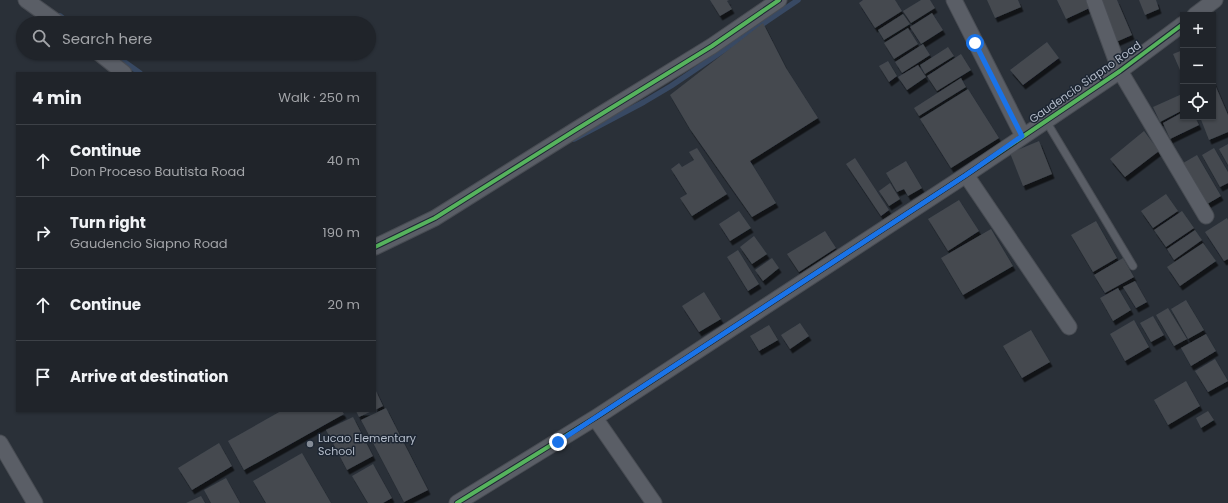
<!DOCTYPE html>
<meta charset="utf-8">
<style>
:root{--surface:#20242a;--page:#282c32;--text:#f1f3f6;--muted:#a2a4a8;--line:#3d4147}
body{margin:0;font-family:Poppins,sans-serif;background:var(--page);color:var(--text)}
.controls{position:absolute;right:12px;top:12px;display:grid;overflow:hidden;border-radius:0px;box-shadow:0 1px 3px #0004}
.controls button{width:36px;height:36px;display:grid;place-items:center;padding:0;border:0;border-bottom:1px solid var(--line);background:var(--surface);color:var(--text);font:20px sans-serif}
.stop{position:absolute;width:12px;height:12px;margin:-9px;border:3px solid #1a73e8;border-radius:50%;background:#fff}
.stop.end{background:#1a73e8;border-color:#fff;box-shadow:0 1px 4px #0008}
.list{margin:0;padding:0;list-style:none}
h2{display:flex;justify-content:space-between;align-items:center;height:52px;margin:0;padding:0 16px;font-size:17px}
h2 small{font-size:13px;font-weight:400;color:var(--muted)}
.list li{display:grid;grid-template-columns:26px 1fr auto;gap:12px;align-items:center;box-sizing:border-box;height:72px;padding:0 16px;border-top:1px solid var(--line)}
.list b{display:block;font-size:15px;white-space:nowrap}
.list p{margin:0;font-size:13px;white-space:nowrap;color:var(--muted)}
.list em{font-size:13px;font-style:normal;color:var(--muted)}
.icon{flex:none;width:22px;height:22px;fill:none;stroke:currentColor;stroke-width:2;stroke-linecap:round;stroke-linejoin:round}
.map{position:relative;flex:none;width:1228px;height:503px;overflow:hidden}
.search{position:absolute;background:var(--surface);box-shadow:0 1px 3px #0004;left:16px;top:16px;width:360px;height:44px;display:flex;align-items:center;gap:10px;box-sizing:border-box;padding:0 14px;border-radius:22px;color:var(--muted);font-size:15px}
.panel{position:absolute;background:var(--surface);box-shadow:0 1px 3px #0004;left:16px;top:72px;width:360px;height:340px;border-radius:0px}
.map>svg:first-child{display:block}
</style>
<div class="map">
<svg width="1228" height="503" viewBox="0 0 1228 503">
<defs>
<filter id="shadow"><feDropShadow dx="2.5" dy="4.5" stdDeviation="0" flood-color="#0009"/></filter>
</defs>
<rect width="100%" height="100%" fill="#2a3038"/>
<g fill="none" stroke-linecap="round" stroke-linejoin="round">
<path stroke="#384963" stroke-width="5.5" d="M 60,16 L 69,23
M 112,53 L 140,73
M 574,139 L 644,102 L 671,86 L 798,0"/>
</g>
<path fill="#444950" filter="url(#shadow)" d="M 710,0 L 729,0 L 727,1 L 732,9 L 720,16 Z
M 863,0 L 895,0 L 902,11 L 875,28 L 859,3 Z
M 921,0 L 930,0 L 935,8 L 911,23 L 903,11 Z
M 987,0 L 1018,0 L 1021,7 L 995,18 Z
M 1057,0 L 1093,0 L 1096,5 L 1066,19 Z
M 1103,0 L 1117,0 L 1132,35 L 1116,42 L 1100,2 Z
M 1139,0 L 1156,0 L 1159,9 L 1145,15 Z
M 932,13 L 943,30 L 921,44 L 910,27 Z
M 903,14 L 910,24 L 884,40 L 878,30 Z
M 763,23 L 786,68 L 818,118 L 750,161 L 776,203 L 752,217 L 690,129 L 670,95 Z
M 908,28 L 918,44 L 894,59 L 884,43 Z
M 1047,42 L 1059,58 L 1023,85 L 1010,70 Z
M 923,44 L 930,55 L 902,73 L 895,62 Z
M 948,47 L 954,56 L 925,74 L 920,65 Z
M 1183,50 L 1183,77 L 1173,54 Z
M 961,54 L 971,70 L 937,91 L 927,76 Z
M 888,61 L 897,76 L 889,82 L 879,66 Z
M 918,65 L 926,77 L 907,90 L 898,77 Z
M 961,78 L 966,87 L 919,116 L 914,108 Z
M 1213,80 L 1228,115 L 1228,132 L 1209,140 L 1200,117 L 1213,117 Z
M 968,89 L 999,138 L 951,168 L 920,119 Z
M 1182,94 L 1183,110 L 1160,122 L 1153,107 Z
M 1183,112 L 1183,117 L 1195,117 L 1199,125 L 1170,139 L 1163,123 Z
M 1144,131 L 1159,151 L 1125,177 L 1110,159 Z
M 1039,141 L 1052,174 L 1023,186 L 1010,153 Z
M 1228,144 L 1228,165 L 1219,149 Z
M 697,148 L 727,194 L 692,216 L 680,198 L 687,194 L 671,169 L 679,163 L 682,167 L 694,160 L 689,152 Z
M 1214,148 L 1228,172 L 1228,183 L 1220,187 L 1202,155 Z
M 1197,155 L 1221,196 L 1202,207 L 1178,166 Z
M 855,158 L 889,210 L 881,216 L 846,164 Z
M 906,161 L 922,188 L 908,196 L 904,189 L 897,192 L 886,173 Z
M 890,183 L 900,199 L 889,206 L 879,191 Z
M 1166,194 L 1178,211 L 1153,228 L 1141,211 Z
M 959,200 L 979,231 L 948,251 L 928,219 Z
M 739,211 L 751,228 L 730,241 L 719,224 Z
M 1182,211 L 1194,228 L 1166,247 L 1154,230 Z
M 1227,218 L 1228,220 L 1228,259 L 1224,261 L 1205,232 Z
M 1096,221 L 1117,258 L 1093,272 L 1071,235 Z
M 991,229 L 1013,266 L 963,295 L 941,258 Z
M 1195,230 L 1202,240 L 1174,260 L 1167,249 Z
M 825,231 L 836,248 L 799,272 L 787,254 Z
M 754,236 L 767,254 L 752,264 L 740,247 Z
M 1203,243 L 1216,261 L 1180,286 L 1167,267 Z
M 738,250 L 759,284 L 748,291 L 727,257 Z
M 772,258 L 779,268 L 763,281 L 755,270 Z
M 1123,258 L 1134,277 L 1105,293 L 1094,275 Z
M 1135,281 L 1147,302 L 1136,308 L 1123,287 Z
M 1118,288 L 1131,310 L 1113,321 L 1100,298 Z
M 704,292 L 721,319 L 699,332 L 682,306 Z
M 1186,300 L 1204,330 L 1188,339 L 1171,309 Z
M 1168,308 L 1187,339 L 1174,346 L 1156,315 Z
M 1153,316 L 1164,335 L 1151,342 L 1140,323 Z
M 1134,320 L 1149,347 L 1125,361 L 1110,334 Z
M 800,323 L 809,336 L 790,349 L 781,335 Z
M 769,325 L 778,340 L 759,351 L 750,336 Z
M 1031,330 L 1050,362 L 1022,378 L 1003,346 Z
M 1206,334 L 1216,351 L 1191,366 L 1181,348 Z
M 1215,359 L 1228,381 L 1208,392 L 1195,371 Z
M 1186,381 L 1200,406 L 1168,425 L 1154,400 Z
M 375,389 L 383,406 L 375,410 Z
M 386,408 L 428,490 L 404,502 L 361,420 Z
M 281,411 L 342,411 L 344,414 L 244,470 L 228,441 Z
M 356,411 L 372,411 L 359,417 Z
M 1208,411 L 1214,420 L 1201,428 L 1196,418 Z
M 353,417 L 373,456 L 347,470 L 326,430 Z
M 219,443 L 232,466 L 192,490 L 178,468 Z
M 302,453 L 331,503 L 266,503 L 253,481 Z
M 373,464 L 392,498 L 383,503 L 368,503 L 352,476 Z
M 226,478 L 240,503 L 211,503 L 204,490 Z
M 201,496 L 205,503 L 186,503 Z"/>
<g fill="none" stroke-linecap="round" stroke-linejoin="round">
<g stroke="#484c53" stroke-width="9">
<path id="lane" d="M 1046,121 L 1133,266"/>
</g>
<g stroke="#484c53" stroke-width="17">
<path id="street" d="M 26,0 L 58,23
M 954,0 L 1023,136
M 1094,0 L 1120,71 L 1206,216
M 1195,15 L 1215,0
M 99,53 L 124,73
M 966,175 L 1069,327
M 375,247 L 435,218 L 577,129 L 712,46 L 779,0
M 595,418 L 654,503
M 0,443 L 35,503
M 457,503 L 595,418 L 966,175 L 1120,71 L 1183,24"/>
</g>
<use href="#lane" stroke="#5a5e66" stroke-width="7"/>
<use href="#street" stroke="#5a5e66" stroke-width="15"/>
<g stroke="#1d2633" stroke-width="6">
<path id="cycleway" d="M 375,247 L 435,218 L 577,129 L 712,46 L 779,0
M 457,503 L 595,418 L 966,175 L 1120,71 L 1183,24"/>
</g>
<use href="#cycleway" stroke="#56b35d" stroke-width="4"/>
</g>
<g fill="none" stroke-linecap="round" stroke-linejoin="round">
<path stroke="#1a73e8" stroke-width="5" d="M 558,442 L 966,175 L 1022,136 L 975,43"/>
</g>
<circle fill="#848b96" stroke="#1d2633" stroke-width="1.5" cx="310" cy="444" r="4"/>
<g text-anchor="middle" stroke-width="3" stroke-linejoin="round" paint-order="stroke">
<g font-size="11" fill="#b4bcc9" stroke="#1d2633">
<text transform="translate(1085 82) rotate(-35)" y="4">Gaudencio Siapno Road</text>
</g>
<g font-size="11" fill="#b4bcc9" stroke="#1d2633" text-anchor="start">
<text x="318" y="442">Lucao Elementary<tspan x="318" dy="13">School</tspan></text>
</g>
</g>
</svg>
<div class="controls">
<button>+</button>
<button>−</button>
<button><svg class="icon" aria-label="locate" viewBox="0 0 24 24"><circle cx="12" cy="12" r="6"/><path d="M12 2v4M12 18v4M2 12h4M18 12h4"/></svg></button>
</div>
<div class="stop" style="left:975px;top:43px"></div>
<div class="stop end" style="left:558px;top:442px"></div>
<div class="search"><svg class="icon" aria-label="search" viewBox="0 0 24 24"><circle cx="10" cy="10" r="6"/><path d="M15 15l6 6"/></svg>Search here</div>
<section class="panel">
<h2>4 min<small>Walk · 250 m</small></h2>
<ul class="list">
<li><svg class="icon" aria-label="ahead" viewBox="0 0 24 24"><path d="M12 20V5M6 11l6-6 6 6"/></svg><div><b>Continue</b><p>Don Proceso Bautista Road</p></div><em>40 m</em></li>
<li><svg class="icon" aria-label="right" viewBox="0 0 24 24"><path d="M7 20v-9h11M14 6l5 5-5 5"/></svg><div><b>Turn right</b><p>Gaudencio Siapno Road</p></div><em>190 m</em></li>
<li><svg class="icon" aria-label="ahead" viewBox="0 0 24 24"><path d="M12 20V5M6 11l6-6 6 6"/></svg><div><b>Continue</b></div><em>20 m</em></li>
<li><svg class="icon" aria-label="arrive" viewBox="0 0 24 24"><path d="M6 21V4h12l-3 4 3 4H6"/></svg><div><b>Arrive at destination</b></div></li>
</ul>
</section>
</div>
